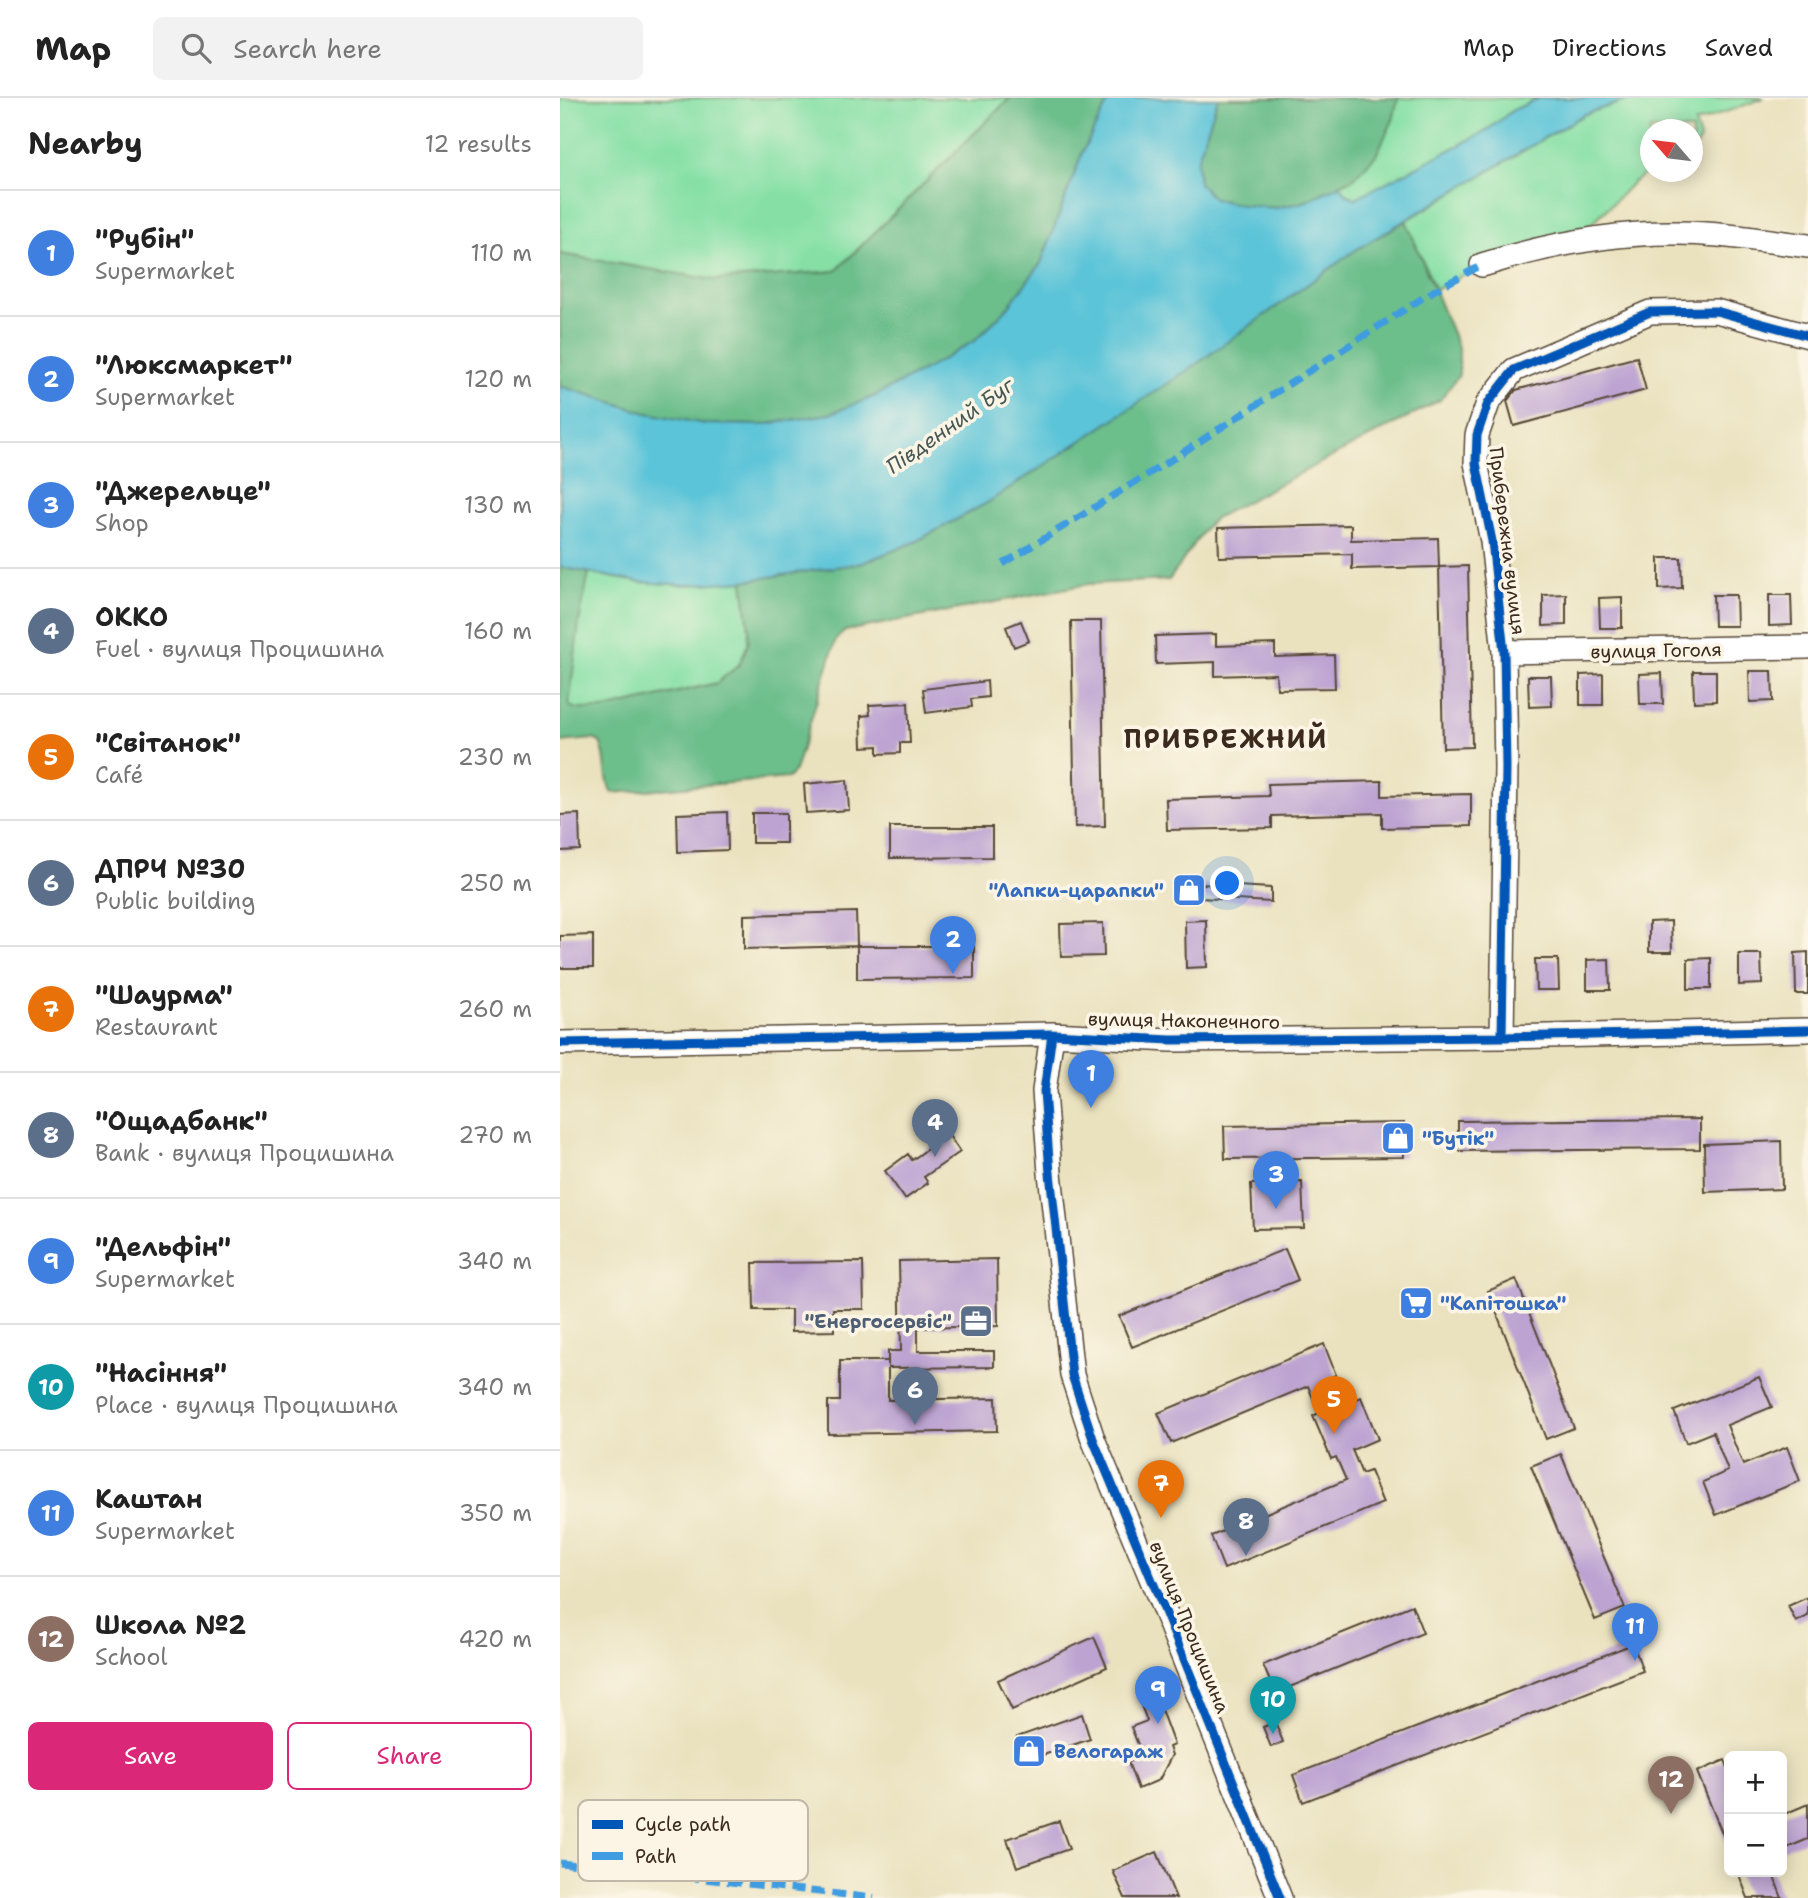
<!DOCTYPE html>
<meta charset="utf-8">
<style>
:root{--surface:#fff;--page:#f2f2f2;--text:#222;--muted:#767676;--line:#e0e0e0;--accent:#db2777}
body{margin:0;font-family:"Shantell Sans",sans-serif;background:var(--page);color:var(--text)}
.controls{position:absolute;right:21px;bottom:21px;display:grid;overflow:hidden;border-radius:10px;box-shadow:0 4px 18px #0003}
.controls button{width:63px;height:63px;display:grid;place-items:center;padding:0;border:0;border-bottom:2px solid var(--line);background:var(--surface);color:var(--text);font:35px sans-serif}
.compass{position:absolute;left:1080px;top:21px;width:63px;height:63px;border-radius:50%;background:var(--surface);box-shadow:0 4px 18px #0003;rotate:298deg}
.you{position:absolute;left:668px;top:786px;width:24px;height:24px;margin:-18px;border:5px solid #fff;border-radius:50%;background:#1a73e8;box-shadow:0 0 0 10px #1a73e833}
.badge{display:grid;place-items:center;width:46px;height:46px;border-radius:50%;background:var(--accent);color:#fff;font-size:23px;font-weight:700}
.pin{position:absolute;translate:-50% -58px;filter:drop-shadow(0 2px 4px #0008)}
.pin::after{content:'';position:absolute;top:37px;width:24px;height:21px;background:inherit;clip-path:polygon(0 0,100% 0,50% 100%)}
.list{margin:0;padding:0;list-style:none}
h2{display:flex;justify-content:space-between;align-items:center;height:91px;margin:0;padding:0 28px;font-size:30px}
h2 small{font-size:23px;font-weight:400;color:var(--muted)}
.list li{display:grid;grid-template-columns:46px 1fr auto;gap:21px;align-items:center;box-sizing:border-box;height:126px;padding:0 28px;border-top:2px solid var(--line)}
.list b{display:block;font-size:26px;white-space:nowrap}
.list p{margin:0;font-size:23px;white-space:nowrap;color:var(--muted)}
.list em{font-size:23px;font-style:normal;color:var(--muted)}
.actions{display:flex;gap:14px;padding:21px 28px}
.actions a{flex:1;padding:16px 0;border:2px solid var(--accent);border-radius:10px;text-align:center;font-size:24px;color:var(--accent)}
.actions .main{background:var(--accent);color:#fff}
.icon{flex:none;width:38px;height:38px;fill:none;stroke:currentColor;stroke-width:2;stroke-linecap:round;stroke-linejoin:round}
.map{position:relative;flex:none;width:1248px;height:1800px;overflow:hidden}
header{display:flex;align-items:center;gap:42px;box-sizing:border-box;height:98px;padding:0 35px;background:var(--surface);border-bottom:2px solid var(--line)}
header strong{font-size:33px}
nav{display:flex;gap:38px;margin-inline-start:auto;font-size:24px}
.search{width:490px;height:63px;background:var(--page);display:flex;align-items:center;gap:18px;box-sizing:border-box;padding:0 24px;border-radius:10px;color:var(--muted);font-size:26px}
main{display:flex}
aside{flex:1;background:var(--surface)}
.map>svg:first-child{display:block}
</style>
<header>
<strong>Map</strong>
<div class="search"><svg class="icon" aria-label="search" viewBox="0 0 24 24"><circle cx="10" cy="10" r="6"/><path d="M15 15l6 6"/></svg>Search here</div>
<nav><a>Map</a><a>Directions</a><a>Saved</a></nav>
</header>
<main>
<aside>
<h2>Nearby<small>12 results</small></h2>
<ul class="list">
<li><span class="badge" style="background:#3f7fe0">1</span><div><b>&quot;Рубін&quot;</b><p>Supermarket</p></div><em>110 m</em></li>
<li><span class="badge" style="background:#3f7fe0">2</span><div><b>&quot;Люксмаркет&quot;</b><p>Supermarket</p></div><em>120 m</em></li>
<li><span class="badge" style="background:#3f7fe0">3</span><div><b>&quot;Джерельце&quot;</b><p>Shop</p></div><em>130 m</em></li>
<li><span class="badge" style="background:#5c6f8a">4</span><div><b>ОККО</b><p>Fuel · вулиця Процишина</p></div><em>160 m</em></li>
<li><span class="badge" style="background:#e8710a">5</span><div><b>&quot;Світанок&quot;</b><p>Café</p></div><em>230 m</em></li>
<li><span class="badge" style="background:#5c6f8a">6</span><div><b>ДПРЧ №30</b><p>Public building</p></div><em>250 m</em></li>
<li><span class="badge" style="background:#e8710a">7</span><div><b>&quot;Шаурма&quot;</b><p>Restaurant</p></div><em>260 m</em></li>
<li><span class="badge" style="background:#5c6f8a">8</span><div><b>&quot;Ощадбанк&quot;</b><p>Bank · вулиця Процишина</p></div><em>270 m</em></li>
<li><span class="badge" style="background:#3f7fe0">9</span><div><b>&quot;Дельфін&quot;</b><p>Supermarket</p></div><em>340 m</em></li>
<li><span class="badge" style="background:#0f9aa8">10</span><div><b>&quot;Насіння&quot;</b><p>Place · вулиця Процишина</p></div><em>340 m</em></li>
<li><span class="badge" style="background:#3f7fe0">11</span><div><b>Каштан</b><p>Supermarket</p></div><em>350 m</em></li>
<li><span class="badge" style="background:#8d6e63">12</span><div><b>Школа №2</b><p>School</p></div><em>420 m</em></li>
</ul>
<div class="actions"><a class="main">Save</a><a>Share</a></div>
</aside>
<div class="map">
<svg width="1248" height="1800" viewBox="0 0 1248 1800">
<rect width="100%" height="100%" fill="#fcf5e5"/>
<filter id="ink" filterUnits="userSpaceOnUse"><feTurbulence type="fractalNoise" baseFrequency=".0143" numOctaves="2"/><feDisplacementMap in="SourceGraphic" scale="14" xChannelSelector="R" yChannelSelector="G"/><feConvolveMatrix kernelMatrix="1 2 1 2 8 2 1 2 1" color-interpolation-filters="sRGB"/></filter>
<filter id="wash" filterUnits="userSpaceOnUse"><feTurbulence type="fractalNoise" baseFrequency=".00686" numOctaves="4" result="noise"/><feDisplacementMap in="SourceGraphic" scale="28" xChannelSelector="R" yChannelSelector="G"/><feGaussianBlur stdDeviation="1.57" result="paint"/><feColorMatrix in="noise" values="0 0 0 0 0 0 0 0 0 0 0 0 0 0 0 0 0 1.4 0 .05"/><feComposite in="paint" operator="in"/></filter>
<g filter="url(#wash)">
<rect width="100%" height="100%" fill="#eae2bf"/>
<path fill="#86e0a6" stroke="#608562" stroke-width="2" d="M 0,0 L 450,0 L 276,173 L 155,183 L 0,156 Z
M 838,0 L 980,0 L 953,12 L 925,34 L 796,101 L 787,97 L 780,87 L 794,80 L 833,22 Z
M 1074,0 L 1204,0 L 1135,25 L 1140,41 L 1136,49 L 1133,51 L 1132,32 L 1090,32 L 1090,73 L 1073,84 L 1054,104 L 1012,144 L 922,167 L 875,192 L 846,123 L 1025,16 Z
M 29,475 L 78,484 L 126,487 L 183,483 L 189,532 L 188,546 L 179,567 L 157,585 L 45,611 L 17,611 L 2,606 L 0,497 L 25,492 Z"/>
<path fill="#6cbe8b" stroke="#547454" stroke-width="2" d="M 450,0 L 550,0 L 523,53 L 481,165 L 448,209 L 416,242 L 368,270 L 313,299 L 269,316 L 201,327 L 145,326 L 87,315 L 0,288 L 0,156 L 155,182 L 276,173 Z
M 658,0 L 838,0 L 833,22 L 816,57 L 794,80 L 744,104 L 716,110 L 682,107 L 654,101 L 639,85 L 637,63 Z
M 846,123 L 899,252 L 899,277 L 880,302 L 655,420 L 646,429 L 609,482 L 528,486 L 285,533 L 276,541 L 235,673 L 228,680 L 52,695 C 43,679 48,660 40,644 L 33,641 L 0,644 L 0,469 L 29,475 L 19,524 L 9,608 L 17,611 L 45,611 L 157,585 L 179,567 L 188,546 L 189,532 L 183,483 L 302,465 L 355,444 L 427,405 L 628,272 L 797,151 Z"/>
<path fill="#5bc4d8" stroke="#4b777b" stroke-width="2" d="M 550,0 L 658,0 L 637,63 L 639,85 L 654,101 L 682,107 L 716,110 L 744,104 L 780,87 L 787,97 L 796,100 L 925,34 L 953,12 L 980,0 L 1074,0 L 1025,16 L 797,151 L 628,272 L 427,405 L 355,444 L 302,465 L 183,483 L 126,487 L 78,484 L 0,469 L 0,288 L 87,315 L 145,326 L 201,327 L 269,316 L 313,299 L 368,270 L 416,242 L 448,209 L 481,165 L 523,53 Z"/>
<g id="blocks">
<path fill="#bca3d2" d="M 1077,259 L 1086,292 L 954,328 L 947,303 L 956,292 Z
M 791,427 L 791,442 L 878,440 L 879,469 L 792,471 L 792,456 L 659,459 L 658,430 Z
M 1099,460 L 1121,460 L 1122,490 L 1099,491 Z
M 908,468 L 912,649 L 883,650 L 879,469 Z
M 1006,496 L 1006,527 L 983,528 L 983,497 Z
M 1153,497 L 1176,497 L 1177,528 L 1154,528 Z
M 1209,497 L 1231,497 L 1232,527 L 1209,528 Z
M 1062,499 L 1062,530 L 1040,530 L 1039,500 Z
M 461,523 L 469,543 L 454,549 L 446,529 Z
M 511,523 L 541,523 L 545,728 L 515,729 Z
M 656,536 L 656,548 L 715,546 L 715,559 L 774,557 L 775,590 L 717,591 L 716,576 L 655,578 L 655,564 L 596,566 L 595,538 Z
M 1133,573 L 1156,573 L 1156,603 L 1134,604 Z
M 1189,573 L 1212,573 L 1213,603 L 1190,604 Z
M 1102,575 L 1103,606 L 1080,606 L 1079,576 Z
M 1043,576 L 1043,607 L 1020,607 L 1020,577 Z
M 968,578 L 991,578 L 992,608 L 969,609 Z
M 427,583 L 428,599 L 411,601 L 412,609 L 366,615 L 363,591 Z
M 348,605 L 350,645 L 340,645 L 340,655 L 318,656 L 318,648 L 302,649 L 301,618 L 310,617 L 309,607 Z
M 287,682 L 289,712 L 246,715 L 244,686 Z
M 822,683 L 822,698 L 911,696 L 911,728 L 822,730 L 822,715 L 712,718 L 712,730 L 607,732 L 606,701 L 709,698 L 708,686 Z
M 167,714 L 168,752 L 118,754 L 117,716 Z
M 192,715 L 226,715 L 226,745 L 192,745 Z
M 19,716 L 20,752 L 0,753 L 0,717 Z
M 330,729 L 432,729 L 432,759 L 330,760 Z
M 641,786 L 711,790 L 711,804 L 640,800 Z
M 296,814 L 297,848 L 184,851 L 184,817 Z
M 646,822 L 647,869 L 626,870 L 625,823 Z
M 1111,823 L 1112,854 L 1089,854 L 1089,824 Z
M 543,825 L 544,858 L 501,859 L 500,826 Z
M 33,837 L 33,870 L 0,870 L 0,838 Z
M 297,848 L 414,848 L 414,880 L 297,881 Z
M 1248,854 L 1248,896 L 1236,896 L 1235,855 Z
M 1179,856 L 1201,856 L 1202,886 L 1179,887 Z
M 1151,860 L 1151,891 L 1128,891 L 1128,861 Z
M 975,861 L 998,861 L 999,892 L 976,892 Z
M 1049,861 L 1050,892 L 1027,892 L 1027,862 Z
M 1140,1021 L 1140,1051 L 898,1053 L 898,1023 Z
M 844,1025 L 844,1059 L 665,1061 L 664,1028 Z
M 388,1036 L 400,1054 L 364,1079 L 368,1085 L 345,1101 L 325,1073 L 348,1056 L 352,1062 Z
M 1221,1043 L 1222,1091 L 1145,1094 L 1144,1046 Z
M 742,1084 L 744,1130 L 693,1131 L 691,1086 Z
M 725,1151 L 738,1182 L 572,1249 L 559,1218 Z
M 437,1161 L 438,1228 L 358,1230 L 358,1253 L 434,1253 L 434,1269 L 328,1270 L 328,1253 L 341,1253 L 339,1163 Z
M 303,1164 L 304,1211 L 273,1211 L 274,1233 L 231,1234 L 231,1212 L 194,1212 L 193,1165 Z
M 956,1181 L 1014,1330 L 986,1341 L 928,1193 Z
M 764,1246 L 776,1277 L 764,1282 L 775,1310 L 801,1299 L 818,1341 L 792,1352 L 802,1376 L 810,1373 L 823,1405 L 664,1471 L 651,1438 L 786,1382 L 776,1359 L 771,1361 L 753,1318 L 759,1315 L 748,1288 L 611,1345 L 598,1315 Z
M 280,1263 L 328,1263 L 328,1302 L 436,1300 L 437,1333 L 268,1336 L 268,1303 L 280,1303 Z
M 1199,1279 L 1212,1309 L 1167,1327 L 1183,1367 L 1227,1349 L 1240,1383 L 1156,1417 L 1143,1384 L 1168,1373 L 1153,1334 L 1126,1345 L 1114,1313 Z
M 1001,1356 L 1065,1510 L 1035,1522 L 971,1368 Z
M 1248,1499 L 1248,1518 L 1236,1524 L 1228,1508 Z
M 852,1507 L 863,1535 L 715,1595 L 703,1567 Z
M 534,1539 L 547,1569 L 452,1612 L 438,1582 Z
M 1073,1546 L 1083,1573 L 743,1704 L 733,1677 Z
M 597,1601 L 614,1647 L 609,1649 L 612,1657 L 599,1682 L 578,1691 L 568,1664 L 583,1659 L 571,1629 L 587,1623 L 581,1607 Z
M 522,1616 L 530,1641 L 466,1663 L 457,1639 Z
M 715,1624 L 723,1644 L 711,1649 L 703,1629 Z
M 1165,1662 L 1169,1672 L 1169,1752 L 1137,1674 Z
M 1248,1706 L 1248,1741 L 1222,1752 L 1222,1717 Z
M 499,1723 L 509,1751 L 457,1769 L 447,1741 Z
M 597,1754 L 616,1800 L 565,1800 L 553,1773 Z
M 1178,1774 L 1212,1774 L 1222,1800 L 1188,1800 Z"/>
</g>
</g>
<g filter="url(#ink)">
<use href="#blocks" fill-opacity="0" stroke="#554636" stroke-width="2"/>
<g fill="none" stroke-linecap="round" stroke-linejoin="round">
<g stroke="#554636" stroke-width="26">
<path id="minor" d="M 922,167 C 986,147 1051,134 1119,135 C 1162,135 1205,143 1248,148
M 944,554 L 1248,549
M 492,936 L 484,993 L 490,1075 L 512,1277 L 533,1341 L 604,1511 L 720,1800
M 942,939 L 946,669 L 944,554 L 932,443 L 916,365 L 917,337 L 928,305 L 954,272 L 1090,214 L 1156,213 L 1248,238
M 0,945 L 492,936 L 611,942 L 942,939 L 1248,932"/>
</g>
<use href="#minor" stroke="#fff" stroke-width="23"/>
<path stroke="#3f9ce0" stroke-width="7" stroke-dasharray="14 7" stroke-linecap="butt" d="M 443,466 L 614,360 L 875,192 L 922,167
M 0,1765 L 314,1800"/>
<g stroke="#fcf5e5" stroke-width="13">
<path id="cycleway" d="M 492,936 L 484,993 L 490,1075 L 512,1277 L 533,1341 L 604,1511 L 720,1800
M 942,939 L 946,669 L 944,554 L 932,443 L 916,365 L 917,337 L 928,305 L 954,272 L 1090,214 L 1156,213 L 1248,238
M 0,945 L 492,936 L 611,942 L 942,939 L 1248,932"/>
</g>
<use href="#cycleway" stroke="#0057b8" stroke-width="9"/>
</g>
</g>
<defs>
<g id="shop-square" transform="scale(1.75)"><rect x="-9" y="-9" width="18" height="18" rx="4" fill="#3f7fe0" stroke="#fcf5e5"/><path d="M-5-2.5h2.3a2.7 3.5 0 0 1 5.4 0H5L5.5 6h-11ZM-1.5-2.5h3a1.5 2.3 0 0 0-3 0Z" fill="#fff"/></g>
<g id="supermarket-square" transform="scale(1.75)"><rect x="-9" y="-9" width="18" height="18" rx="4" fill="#3f7fe0" stroke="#fcf5e5"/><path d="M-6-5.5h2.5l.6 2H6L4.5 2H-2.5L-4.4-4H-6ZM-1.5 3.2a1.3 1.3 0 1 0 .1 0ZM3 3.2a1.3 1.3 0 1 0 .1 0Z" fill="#fff"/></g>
<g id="office-square" transform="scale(1.75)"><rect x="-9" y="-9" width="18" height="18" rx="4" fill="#5c6f8a" stroke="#fcf5e5"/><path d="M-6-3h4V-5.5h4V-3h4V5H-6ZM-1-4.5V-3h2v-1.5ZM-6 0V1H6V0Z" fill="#fff"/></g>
</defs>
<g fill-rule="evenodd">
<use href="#shop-square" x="629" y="792"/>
<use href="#shop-square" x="838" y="1040"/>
<use href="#supermarket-square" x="856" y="1205"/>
<use href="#office-square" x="416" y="1223"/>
<use href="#shop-square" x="469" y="1653"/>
</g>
<g text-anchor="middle" stroke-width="7" stroke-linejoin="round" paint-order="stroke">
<g font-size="19" fill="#3b2a1e" stroke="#fcf5e5">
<text transform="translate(948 443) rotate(83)" y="7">Прибережна вулиця</text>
<text transform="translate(1096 552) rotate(-1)" y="7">вулиця Гоголя</text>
<text transform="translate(624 922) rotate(1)" y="7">вулиця Наконечного</text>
<text transform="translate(630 1529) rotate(68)" y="7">вулиця Процишина</text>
</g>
<g font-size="19" font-weight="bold" fill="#366cbe" stroke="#fcf5e5" text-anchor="start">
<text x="604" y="799" text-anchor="end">"Лапки-царапки"</text>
<text x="862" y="1047">"Бутік"</text>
<text x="880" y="1212">"Капітошка"</text>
<text x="494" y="1660">Велогараж</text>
</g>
<g font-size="19" font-weight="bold" fill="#4e5e75" stroke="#fcf5e5" text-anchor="end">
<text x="392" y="1230">"Енергосервіс"</text>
</g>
<g font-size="21" font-style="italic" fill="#455856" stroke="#fcf5e5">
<text transform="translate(390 328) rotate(-35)" y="7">Південний Буг</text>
</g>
<g font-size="26" font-weight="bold" letter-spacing="2" fill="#3b2a1e" stroke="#fcf5e5">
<text x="666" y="650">ПРИБРЕЖНИЙ</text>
</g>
</g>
<rect x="18" y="1702" width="230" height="81" rx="10" fill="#fcf5e5" stroke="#c2b8a9" stroke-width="2"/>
<rect x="32" y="1722" width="31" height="9" fill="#0057b8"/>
<rect x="32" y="1754" width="31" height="8" fill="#3f9ce0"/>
<g font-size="19" fill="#3b2a1e">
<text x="75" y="1733">Cycle path</text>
<text x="75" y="1765">Path</text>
</g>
</svg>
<div class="controls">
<button>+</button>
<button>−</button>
</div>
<svg class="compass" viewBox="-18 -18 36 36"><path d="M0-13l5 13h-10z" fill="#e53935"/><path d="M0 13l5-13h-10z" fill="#767676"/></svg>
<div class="you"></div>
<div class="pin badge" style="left:531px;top:1010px;background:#3f7fe0">1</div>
<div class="pin badge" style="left:393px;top:876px;background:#3f7fe0">2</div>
<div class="pin badge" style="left:716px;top:1111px;background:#3f7fe0">3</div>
<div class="pin badge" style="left:375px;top:1059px;background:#5c6f8a">4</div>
<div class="pin badge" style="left:774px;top:1336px;background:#e8710a">5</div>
<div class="pin badge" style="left:355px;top:1327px;background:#5c6f8a">6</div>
<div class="pin badge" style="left:601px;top:1420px;background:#e8710a">7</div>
<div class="pin badge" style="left:686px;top:1458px;background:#5c6f8a">8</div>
<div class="pin badge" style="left:598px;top:1626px;background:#3f7fe0">9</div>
<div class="pin badge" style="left:713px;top:1636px;background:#0f9aa8">10</div>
<div class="pin badge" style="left:1075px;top:1563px;background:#3f7fe0">11</div>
<div class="pin badge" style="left:1111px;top:1716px;background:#8d6e63">12</div>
</div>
</main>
